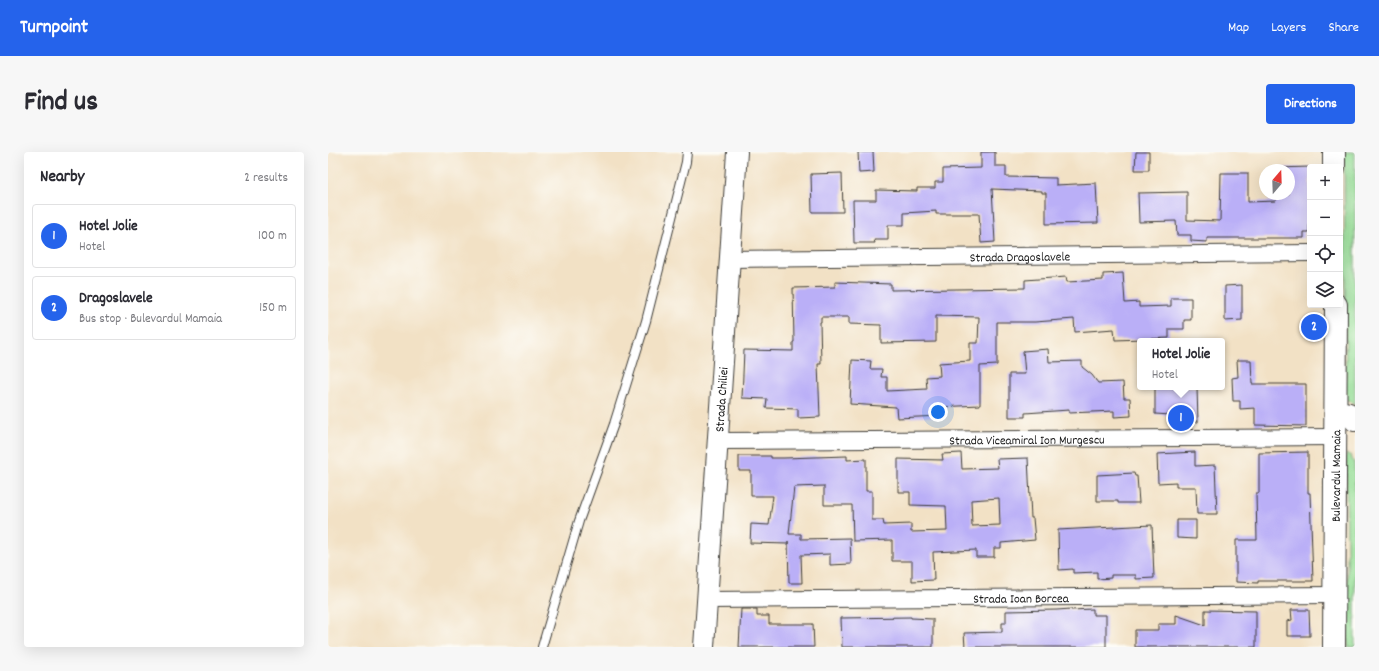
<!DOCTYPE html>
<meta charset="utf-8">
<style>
:root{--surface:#fff;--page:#f7f7f7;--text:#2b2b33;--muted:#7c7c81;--line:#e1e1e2;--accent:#2563eb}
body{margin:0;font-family:Dekko,sans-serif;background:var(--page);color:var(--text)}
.controls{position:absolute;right:12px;top:12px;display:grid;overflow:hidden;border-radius:4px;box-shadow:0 4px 16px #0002}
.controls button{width:36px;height:36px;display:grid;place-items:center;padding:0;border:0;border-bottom:1px solid var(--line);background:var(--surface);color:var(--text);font:20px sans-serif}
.compass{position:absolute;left:931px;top:12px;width:36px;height:36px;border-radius:50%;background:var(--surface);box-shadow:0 4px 16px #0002;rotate:19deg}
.you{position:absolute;left:610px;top:260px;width:14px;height:14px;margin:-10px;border:3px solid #fff;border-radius:50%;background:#1a73e8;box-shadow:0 0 0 6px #1a73e833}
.badge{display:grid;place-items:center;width:26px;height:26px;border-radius:50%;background:var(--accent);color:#fff;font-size:13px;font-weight:700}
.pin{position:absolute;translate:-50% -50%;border:2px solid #fff;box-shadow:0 1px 4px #0006}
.popup{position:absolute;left:809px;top:186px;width:88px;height:52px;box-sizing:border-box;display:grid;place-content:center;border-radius:4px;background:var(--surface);filter:drop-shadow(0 1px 3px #0005);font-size:13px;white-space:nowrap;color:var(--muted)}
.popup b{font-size:15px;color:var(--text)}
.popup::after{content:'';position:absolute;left:50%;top:100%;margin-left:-8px;border:8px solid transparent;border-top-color:var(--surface)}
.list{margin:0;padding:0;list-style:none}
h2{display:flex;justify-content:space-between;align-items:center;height:52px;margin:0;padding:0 16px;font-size:17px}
h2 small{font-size:13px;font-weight:400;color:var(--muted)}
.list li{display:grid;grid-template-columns:26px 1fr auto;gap:12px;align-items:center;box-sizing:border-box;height:64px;margin:0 8px 8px;padding:0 8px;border:1px solid var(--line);border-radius:4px}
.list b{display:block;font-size:15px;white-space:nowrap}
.list p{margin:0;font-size:13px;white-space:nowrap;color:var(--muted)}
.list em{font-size:13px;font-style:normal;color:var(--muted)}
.icon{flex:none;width:22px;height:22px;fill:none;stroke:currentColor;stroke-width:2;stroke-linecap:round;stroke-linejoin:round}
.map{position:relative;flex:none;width:1027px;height:495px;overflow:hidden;border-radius:4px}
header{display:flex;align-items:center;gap:24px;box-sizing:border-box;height:56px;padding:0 20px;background:var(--accent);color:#fff}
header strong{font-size:19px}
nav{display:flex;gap:22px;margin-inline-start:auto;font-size:14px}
.intro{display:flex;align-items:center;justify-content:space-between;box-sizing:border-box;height:96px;padding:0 24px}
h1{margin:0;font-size:28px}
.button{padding:10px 18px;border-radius:4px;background:var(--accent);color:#fff;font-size:14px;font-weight:700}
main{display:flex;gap:24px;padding:0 24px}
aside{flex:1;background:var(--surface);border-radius:4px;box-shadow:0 4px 16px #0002}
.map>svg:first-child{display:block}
</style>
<header>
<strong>Turnpoint</strong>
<nav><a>Map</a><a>Layers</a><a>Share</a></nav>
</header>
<div class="intro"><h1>Find us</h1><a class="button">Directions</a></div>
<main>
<aside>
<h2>Nearby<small>2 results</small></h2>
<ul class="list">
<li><span class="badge">1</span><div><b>Hotel Jolie</b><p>Hotel</p></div><em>100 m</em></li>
<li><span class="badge">2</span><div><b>Dragoslavele</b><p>Bus stop · Bulevardul Mamaia</p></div><em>150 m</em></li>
</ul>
</aside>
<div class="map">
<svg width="1027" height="495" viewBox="0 0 1027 495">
<rect width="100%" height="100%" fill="#fdfcf7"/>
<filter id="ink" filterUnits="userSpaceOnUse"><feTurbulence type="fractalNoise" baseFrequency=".025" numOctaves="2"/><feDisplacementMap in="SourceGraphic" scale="8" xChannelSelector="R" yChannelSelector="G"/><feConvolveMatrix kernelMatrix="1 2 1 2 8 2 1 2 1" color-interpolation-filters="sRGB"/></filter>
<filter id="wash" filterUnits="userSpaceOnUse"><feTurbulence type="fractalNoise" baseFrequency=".012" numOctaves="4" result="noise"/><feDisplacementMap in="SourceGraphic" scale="16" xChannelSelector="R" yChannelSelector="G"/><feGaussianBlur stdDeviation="0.9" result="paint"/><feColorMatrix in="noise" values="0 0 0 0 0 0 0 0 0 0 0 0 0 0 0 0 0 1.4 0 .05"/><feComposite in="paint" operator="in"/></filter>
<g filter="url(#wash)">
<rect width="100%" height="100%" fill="#f2e1c5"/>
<path fill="#98de98" stroke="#5a7d5a" d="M 1016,0 L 1027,0 L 1027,253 L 1021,248 L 1018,248 Z
M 1018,302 L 1022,303 L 1026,310 L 1027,338 L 1027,495 L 1020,495 Z"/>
<g id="blocks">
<path fill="#baaff7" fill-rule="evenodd" d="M 530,0 L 545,0 L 546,20 L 531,21 Z
M 653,0 L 667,0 L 667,14 L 678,14 L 678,25 L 728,26 L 728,33 L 768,31 L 770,71 L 718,72 L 718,41 L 714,41 L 714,39 L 664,37 L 667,90 L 653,91 L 651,62 L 608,62 L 608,59 L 576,61 L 576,73 L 560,73 L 560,88 L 546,88 L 547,91 L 526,91 L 525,48 L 548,48 L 548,38 L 589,39 L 589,36 L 607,36 L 607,30 L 615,30 L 615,17 L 653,16 Z
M 808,0 L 821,0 L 821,18 L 807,18 Z
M 982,15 L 981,80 L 976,80 L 976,86 L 879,86 L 879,90 L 863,89 L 863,83 L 849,83 L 848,69 L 811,70 L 810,41 L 859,40 L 859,68 L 892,69 L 893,21 L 920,21 L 920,50 L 948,49 L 948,42 L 961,42 L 961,18 L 947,18 L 947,16 Z
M 514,21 L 515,60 L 484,60 L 483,22 Z
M 795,121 L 797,151 L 811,150 L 811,155 L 843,154 L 843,146 L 863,146 L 863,168 L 856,168 L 856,177 L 841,177 L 841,186 L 787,188 L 786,177 L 747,180 L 746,167 L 707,170 L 669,170 L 669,213 L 652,214 L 652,253 L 611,255 L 612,264 L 569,266 L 568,255 L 522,252 L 524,208 L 543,209 L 542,217 L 554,217 L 553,225 L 559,225 L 559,239 L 599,237 L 598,225 L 612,224 L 611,211 L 642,209 L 642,191 L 650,191 L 651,165 L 608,164 L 608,190 L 553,191 L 553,173 L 521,172 L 521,165 L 493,165 L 493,170 L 492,170 L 493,212 L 490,212 L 492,265 L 470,266 L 470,257 L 438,256 L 439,247 L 414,246 L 416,198 L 465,199 L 465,190 L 466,190 L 465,136 L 507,135 L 507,130 L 563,132 L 563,138 L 697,136 L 697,128 L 738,125 L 739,130 L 775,128 L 775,122 Z
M 914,133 L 914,168 L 897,169 L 897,134 Z
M 720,197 L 721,210 L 754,209 L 754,215 L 764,223 L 770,231 L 795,230 L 796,246 L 802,246 L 803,264 L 786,265 L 786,259 L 741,261 L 741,258 L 697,261 L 697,265 L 681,265 L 681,222 L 697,222 L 695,199 Z
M 909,208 L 923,208 L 924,232 L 978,232 L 978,274 L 927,273 L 927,256 L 912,257 L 912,249 L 905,249 L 904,226 L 910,225 Z
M 827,235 L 869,236 L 870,270 L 843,271 L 843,263 L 827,262 Z
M 867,300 L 867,314 L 887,313 L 889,362 L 869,362 L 868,335 L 848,335 L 848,330 L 830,331 L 829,302 Z
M 980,300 L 980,341 L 982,341 L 985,429 L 930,429 L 930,431 L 908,430 L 908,388 L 929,388 L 928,341 L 931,341 L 931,301 Z
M 633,301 L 634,317 L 670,316 L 669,307 L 700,306 L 703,366 L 705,366 L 707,388 L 673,391 L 673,396 L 666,396 L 666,405 L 648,405 L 648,398 L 605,400 L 606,428 L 584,429 L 584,409 L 564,409 L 564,388 L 525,389 L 524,353 L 496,353 L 496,334 L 466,335 L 461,382 L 473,382 L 473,387 L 522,386 L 523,412 L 502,413 L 502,402 L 473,403 L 474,431 L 461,431 L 460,389 L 460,392 L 422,391 L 423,372 L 441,373 L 445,344 L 423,344 L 423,319 L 411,319 L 411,304 L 443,304 L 443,306 L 456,306 L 519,304 L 519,308 L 538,307 L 538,339 L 544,339 L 544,368 L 555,368 L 556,373 L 583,372 L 583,380 L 619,379 L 618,354 L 582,353 L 582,340 L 570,340 L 570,307 L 615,308 L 614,302 ZM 671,346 L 672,373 L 644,374 L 643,348 Z
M 806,321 L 807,324 L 809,324 L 811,351 L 790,351 L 790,349 L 769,349 L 769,323 Z
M 849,368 L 868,368 L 868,387 L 849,386 Z
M 824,373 L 826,426 L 808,427 L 808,423 L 783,423 L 783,426 L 769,427 L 769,420 L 745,421 L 745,417 L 731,418 L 730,378 Z
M 413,457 L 429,457 L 429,464 L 441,464 L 441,472 L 485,472 L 486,495 L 411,495 Z
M 743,457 L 743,458 L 765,457 L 765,463 L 778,463 L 778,495 L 637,495 L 636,481 L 674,480 L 674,471 L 678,471 L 678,459 L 729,458 Z
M 877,458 L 928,459 L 928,495 L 807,495 L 807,478 L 830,478 L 830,472 L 848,472 L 848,463 L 877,473 Z
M 963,458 L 981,458 L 982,484 L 959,484 L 959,469 L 964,468 Z
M 583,465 L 583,466 L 605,467 L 605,495 L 514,495 L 513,466 Z"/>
</g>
</g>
<g filter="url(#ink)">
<use href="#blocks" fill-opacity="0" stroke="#3c3a35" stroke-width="1"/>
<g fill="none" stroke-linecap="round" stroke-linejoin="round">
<g stroke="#3c3a35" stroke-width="10">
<path id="service" d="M 214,495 L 251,369 L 286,272 L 318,169 L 358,10 L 359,0"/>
</g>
<g stroke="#3c3a35" stroke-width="18">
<g id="minor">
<path id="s1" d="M 402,107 L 982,101"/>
<path id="s2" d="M 390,289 L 1008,285"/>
<path id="s3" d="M 379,448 L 1007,443"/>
</g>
</g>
<g stroke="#3c3a35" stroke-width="22">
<g id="tertiary">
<path id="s4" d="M 376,495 L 409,0"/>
</g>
</g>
<g stroke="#3c3a35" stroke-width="24">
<g id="secondary">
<path d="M 1006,0 L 1006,15"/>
<path d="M 1008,260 C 1016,261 1023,260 1027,268"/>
<path id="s5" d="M 1006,495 L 1008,153"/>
</g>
</g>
<use href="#service" stroke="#fff" stroke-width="8"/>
<use href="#minor" stroke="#fff" stroke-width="16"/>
<use href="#tertiary" stroke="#fff" stroke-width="20"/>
<use href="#secondary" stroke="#fff" stroke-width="22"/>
</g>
</g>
<g text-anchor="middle" stroke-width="3" stroke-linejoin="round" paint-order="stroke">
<g font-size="13" fill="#1c1c1c" stroke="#fdfcf7">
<text dy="5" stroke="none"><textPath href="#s1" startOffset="290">Strada Dragoslavele</textPath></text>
<text dy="5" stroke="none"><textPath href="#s4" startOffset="248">Strada Chiliei</textPath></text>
<text dy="5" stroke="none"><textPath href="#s2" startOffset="309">Strada Viceamiral Ion Murgescu</textPath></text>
<text dy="5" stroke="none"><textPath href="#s5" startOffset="171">Bulevardul Mamaia</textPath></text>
<text dy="5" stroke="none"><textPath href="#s3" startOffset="314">Strada Ioan Borcea</textPath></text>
</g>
</g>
</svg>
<div class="controls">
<button>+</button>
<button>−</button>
<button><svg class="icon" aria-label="locate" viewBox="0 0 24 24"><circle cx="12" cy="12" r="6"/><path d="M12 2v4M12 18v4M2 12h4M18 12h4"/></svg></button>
<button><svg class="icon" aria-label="layers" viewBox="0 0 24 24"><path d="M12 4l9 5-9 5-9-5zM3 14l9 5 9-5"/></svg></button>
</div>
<svg class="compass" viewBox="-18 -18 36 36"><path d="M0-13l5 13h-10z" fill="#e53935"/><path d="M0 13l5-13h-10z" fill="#7c7c81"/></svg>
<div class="you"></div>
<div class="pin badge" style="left:853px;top:266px">1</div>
<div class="popup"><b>Hotel Jolie</b>Hotel</div>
<div class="pin badge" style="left:986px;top:175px">2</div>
</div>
</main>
